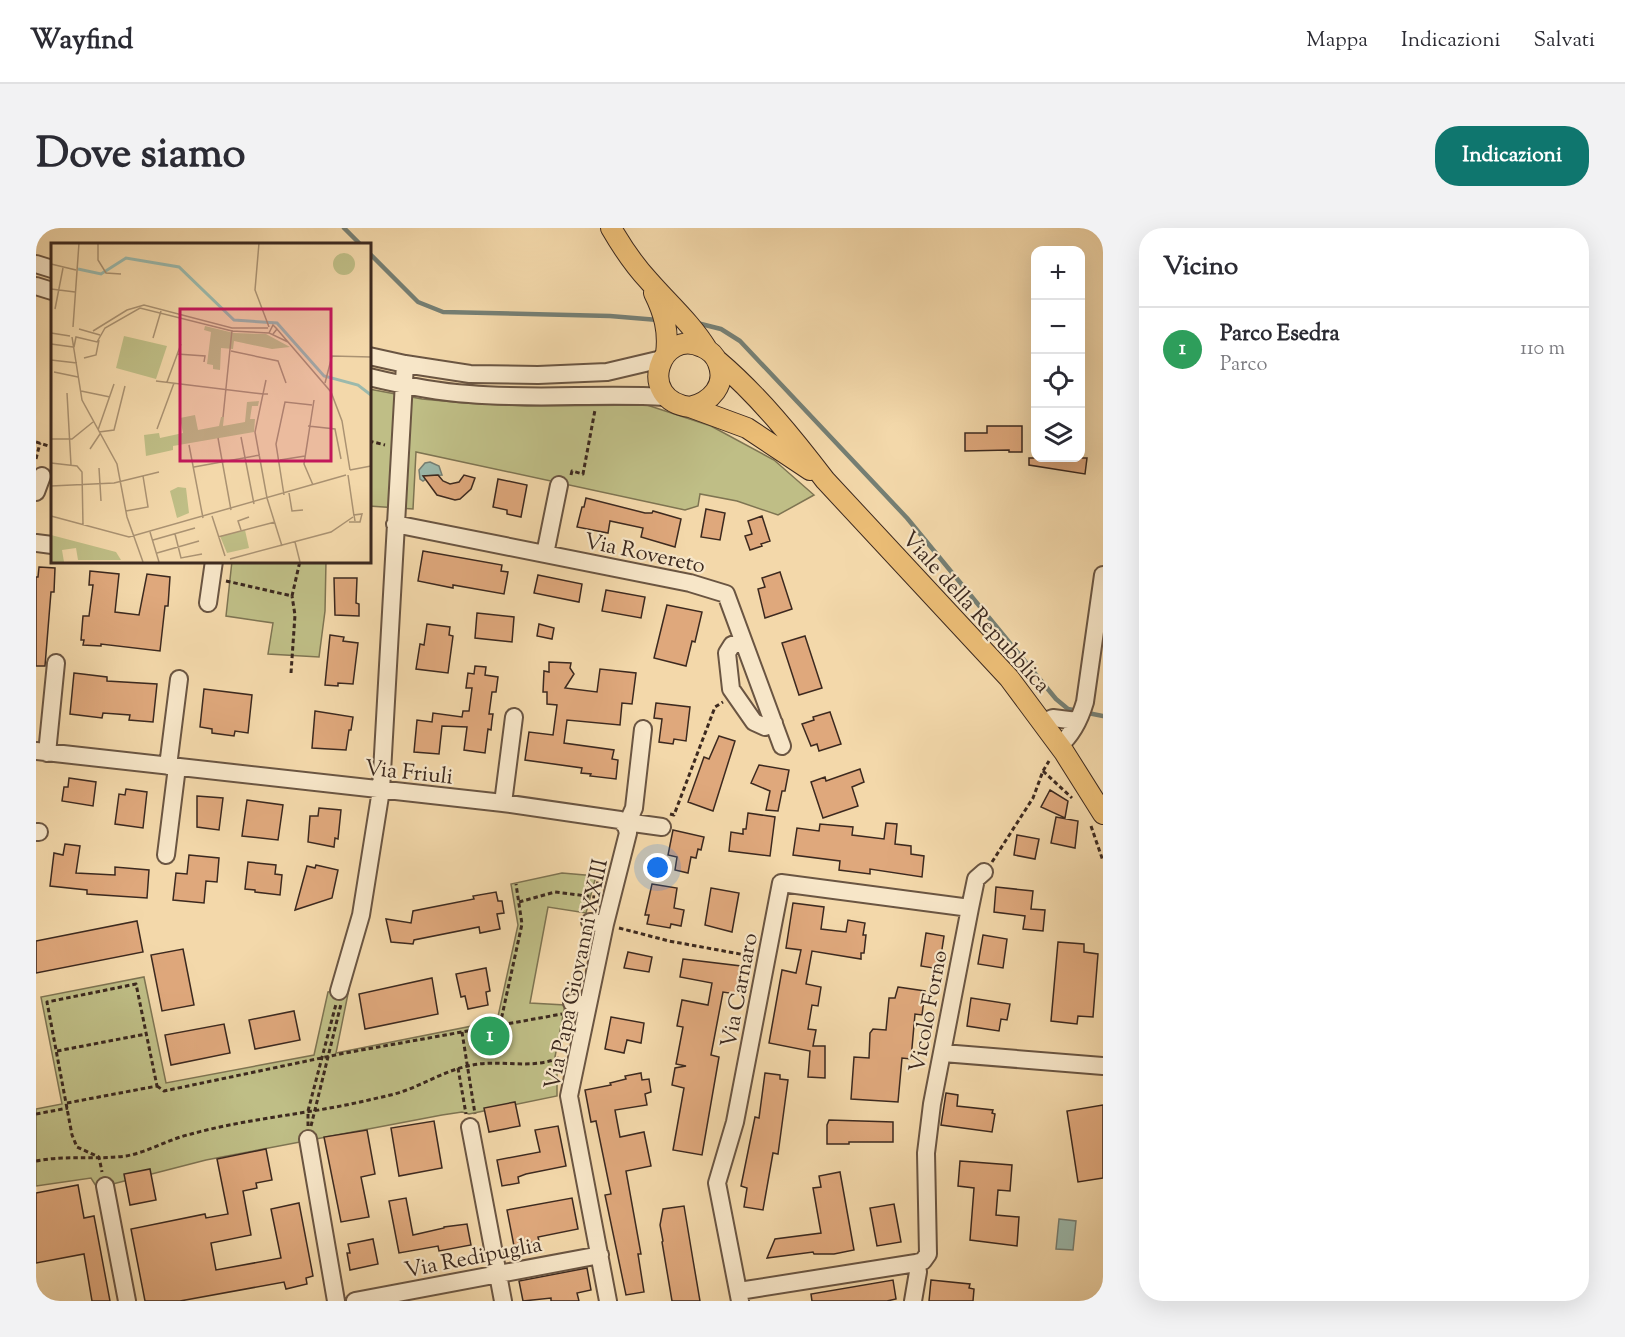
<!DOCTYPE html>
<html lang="it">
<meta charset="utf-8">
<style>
:root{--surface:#fff;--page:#f2f2f3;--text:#2b2b33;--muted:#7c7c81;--line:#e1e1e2;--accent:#0f766e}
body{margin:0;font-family:"Sorts Mill Goudy",serif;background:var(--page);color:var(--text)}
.controls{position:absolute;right:18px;top:18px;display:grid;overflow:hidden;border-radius:12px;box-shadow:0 6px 24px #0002}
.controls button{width:54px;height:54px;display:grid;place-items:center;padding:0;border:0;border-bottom:2px solid var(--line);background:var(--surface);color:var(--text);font:30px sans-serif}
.you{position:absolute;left:622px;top:640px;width:21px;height:21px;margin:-15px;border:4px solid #fff;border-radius:50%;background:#1a73e8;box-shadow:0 0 0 9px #1a73e833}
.badge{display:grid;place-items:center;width:39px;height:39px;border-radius:50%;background:var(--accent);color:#fff;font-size:20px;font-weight:700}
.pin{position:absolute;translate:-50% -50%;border:3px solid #fff;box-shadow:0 2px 6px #0006}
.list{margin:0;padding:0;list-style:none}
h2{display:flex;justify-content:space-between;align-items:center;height:78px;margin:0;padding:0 24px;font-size:26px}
h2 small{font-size:20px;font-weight:400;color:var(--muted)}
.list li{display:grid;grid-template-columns:39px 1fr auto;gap:18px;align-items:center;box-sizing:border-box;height:84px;padding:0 24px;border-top:2px solid var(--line)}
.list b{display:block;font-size:22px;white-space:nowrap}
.list p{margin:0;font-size:20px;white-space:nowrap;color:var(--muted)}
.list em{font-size:20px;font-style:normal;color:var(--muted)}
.icon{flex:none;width:33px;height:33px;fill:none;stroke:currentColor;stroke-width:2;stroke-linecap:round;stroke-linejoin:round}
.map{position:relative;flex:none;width:1067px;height:1073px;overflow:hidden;border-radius:24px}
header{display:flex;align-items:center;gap:36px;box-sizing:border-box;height:84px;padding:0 30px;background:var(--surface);border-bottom:2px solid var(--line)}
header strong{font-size:28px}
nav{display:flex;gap:33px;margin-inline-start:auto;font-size:21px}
.intro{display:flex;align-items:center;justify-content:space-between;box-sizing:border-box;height:144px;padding:0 36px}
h1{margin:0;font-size:42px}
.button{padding:15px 27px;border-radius:24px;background:var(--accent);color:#fff;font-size:21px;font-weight:700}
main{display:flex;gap:36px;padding:0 36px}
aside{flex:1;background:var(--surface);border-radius:24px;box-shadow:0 6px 24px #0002}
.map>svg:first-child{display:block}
</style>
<header>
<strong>Wayfind</strong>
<nav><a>Mappa</a><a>Indicazioni</a><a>Salvati</a></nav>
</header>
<div class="intro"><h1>Dove siamo</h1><a class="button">Indicazioni</a></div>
<main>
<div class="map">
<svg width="1067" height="1073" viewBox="0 0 1067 1073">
<rect width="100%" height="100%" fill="#f3d8aa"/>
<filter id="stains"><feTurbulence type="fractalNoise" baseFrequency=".00333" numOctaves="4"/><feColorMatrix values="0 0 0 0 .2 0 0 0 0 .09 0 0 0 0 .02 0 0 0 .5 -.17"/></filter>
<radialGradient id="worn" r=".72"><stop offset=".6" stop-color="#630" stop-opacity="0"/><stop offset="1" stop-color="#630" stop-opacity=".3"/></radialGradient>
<path fill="#bfbe86" stroke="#7e7452" stroke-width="1.5" d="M 333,161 L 386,171 L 429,175 L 491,178 L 611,177 L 675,198 L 738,232 L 778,267 L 742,287 L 701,273 L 664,266 L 662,278 L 649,282 L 380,224 L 377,281 L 333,278 Z
M 196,333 L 290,333 L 289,383 L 283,429 L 232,426 L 237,395 L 190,388 Z
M 526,645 L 560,648 L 550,685 L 512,679 L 494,775 L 529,777 L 518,834 L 521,844 L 521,868 L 433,886 L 426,884 L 406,887 L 170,932 L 69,958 L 60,958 L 55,950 L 0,958 L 0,881 L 26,876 L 5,769 L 108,749 L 130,855 L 278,827 L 292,764 L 313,761 L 300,825 L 461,793 L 482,697 L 475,656 Z"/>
<path fill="#9bb9ac" stroke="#757f74" stroke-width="1.5" d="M 394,234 L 403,238 L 406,247 L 389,248 L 390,251 L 387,253 L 384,251 L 383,242 L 389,235 Z
M 1023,991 L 1040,993 L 1037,1022 L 1020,1021 Z"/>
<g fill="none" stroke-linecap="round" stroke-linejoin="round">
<path stroke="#757f74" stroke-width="4.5" d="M 308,0 L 324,16
M 333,25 L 382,74 L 407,84 L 574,88 L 622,92
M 661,95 L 685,101 L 704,113 L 871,290 L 1020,471 L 1032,481 L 1067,488"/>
</g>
<path fill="#dfa87c" stroke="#3c291f" stroke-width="1.5" d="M 951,198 L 986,198 L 986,224 L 973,224 L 973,222 L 929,223 L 929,205 L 951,205 Z
M 993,230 L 1051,230 L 1049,246 L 993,237 Z
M 402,247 L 407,253 L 414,256 L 423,254 L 428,247 L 439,250 L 435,261 L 424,271 L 419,272 L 401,267 L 387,248 Z
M 462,251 L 491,257 L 485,289 L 471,286 L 471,282 L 457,279 Z
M 550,270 L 609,285 L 616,285 L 617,283 L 645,291 L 639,319 L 605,309 L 607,300 L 574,293 L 572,305 L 541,299 L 546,279 L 548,279 Z
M 670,281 L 689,285 L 684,312 L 665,309 Z
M 726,288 L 734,313 L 725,316 L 726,318 L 714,322 L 709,308 L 716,306 L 712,293 Z
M 387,323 L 466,337 L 465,343 L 472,344 L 468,366 L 417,357 L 417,360 L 382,353 Z
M 3,339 L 19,340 L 18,364 L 15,364 L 9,438 L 0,438 L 0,349 L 2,349 Z
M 54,343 L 83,346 L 79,384 L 103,387 L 111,346 L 134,349 L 132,378 L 129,378 L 124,423 L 65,416 L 65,418 L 47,417 L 48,412 L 45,412 L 47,388 L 53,388 L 57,357 L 53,357 Z
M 744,344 L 756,381 L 729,390 L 722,361 L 729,359 L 726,350 Z
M 502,347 L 546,356 L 543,374 L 498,365 Z
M 298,350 L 321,350 L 320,375 L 323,376 L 323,388 L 299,387 Z
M 570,362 L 609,369 L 605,390 L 566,383 Z
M 631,377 L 666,384 L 659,414 L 656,413 L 650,438 L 618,430 Z
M 441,385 L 478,389 L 476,414 L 439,410 Z
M 391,396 L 414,399 L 413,407 L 417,408 L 412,445 L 380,441 L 384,416 L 388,417 Z
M 503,396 L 518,400 L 516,411 L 501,408 Z
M 294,407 L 308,409 L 307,413 L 322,415 L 317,456 L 302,455 L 302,458 L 289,457 Z
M 769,408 L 786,460 L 763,467 L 746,415 Z
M 513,434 L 535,435 L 534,440 L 538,446 L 529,460 L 561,464 L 564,441 L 600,445 L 596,476 L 586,475 L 584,497 L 531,492 L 528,515 L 578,522 L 576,531 L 582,532 L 580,551 L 554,548 L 555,546 L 545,545 L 546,540 L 489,532 L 493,504 L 517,507 L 521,477 L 511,476 L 511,464 L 507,464 L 508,443 L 513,444 Z
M 439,438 L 450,439 L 449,447 L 462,449 L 460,464 L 456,464 L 453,486 L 457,486 L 456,493 L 455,502 L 452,501 L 449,525 L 428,522 L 431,499 L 406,498 L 403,526 L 378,524 L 381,492 L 396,494 L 397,485 L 426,489 L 427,483 L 433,483 L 436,460 L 430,460 L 432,445 L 438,446 Z
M 38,445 L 71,449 L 71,453 L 121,456 L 117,494 L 93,492 L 94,487 L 67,485 L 66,490 L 34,486 Z
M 168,461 L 216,467 L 212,505 L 199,503 L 198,508 L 176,505 L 176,501 L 164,499 Z
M 620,475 L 654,479 L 650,513 L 638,511 L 637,516 L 623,514 L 626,491 L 618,490 Z
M 279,483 L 317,489 L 315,502 L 313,502 L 310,522 L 276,520 Z
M 794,484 L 805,516 L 783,523 L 781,516 L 775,518 L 766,496 L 778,492 L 777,489 Z
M 683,508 L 699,513 L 677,583 L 652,574 L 668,529 L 673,531 Z
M 723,537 L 753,542 L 749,563 L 746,563 L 742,583 L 730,582 L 734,563 L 715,555 Z
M 824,541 L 828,554 L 816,559 L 822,578 L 787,590 L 775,554 L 789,549 L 790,553 Z
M 33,550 L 60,554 L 57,578 L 26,573 L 28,559 L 32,559 Z
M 90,561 L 111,564 L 107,600 L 79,596 L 83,566 L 89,567 Z
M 1014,562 L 1032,573 L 1029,590 L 1005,579 Z
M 161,568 L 187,570 L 183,602 L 161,599 Z
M 211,572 L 247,577 L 242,612 L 206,608 Z
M 283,580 L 305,582 L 302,611 L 299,610 L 298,619 L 272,614 L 274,588 L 282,588 Z
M 712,585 L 739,589 L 734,628 L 693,623 L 695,604 L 707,606 L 707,601 L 710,601 Z
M 1020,589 L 1042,593 L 1039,620 L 1015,615 Z
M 850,595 L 861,596 L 859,616 L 875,618 L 875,626 L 888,628 L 886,649 L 834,641 L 834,646 L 803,642 L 804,633 L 757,627 L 761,600 L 783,603 L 784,596 L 817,599 L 816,607 L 848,611 Z
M 637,602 L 668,609 L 665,622 L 662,621 L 660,630 L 655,629 L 652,645 L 639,642 L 641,629 L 632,627 Z
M 981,607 L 1003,611 L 999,631 L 978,627 Z
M 29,616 L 44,618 L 40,645 L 79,647 L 79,639 L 113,642 L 111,670 L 51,666 L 51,662 L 14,658 L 18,625 L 27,627 Z
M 153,627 L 183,630 L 181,654 L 170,653 L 168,675 L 137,672 L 140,645 L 151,646 Z
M 212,634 L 240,637 L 239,646 L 246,647 L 244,667 L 219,664 L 219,662 L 209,661 Z
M 280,637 L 302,642 L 296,670 L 259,682 L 271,638 L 279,640 Z
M 616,656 L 641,660 L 638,680 L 648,682 L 645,698 L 635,696 L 634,700 L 611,696 L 613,687 L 609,687 Z
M 960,659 L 997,663 L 995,681 L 1009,682 L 1007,703 L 987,701 L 989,688 L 958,684 Z
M 675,660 L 703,665 L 696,704 L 669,697 Z
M 460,664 L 462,673 L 466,673 L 468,685 L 461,686 L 464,701 L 444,705 L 443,699 L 378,712 L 377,716 L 355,714 L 350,691 L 375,695 L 377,683 L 438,671 L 437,668 Z
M 757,675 L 788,679 L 785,701 L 810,704 L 812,692 L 829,695 L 827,707 L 830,707 L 828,725 L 825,725 L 825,731 L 776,723 L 770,756 L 785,759 L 782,778 L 776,777 L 772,801 L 780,802 L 777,818 L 789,818 L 789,850 L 772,849 L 774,823 L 733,815 L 746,742 L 760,745 L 765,722 L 750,720 Z
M 101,693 L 107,724 L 0,745 L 0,713 Z
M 890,705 L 908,708 L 903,741 L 885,738 Z
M 947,707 L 971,711 L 967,740 L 942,736 Z
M 1022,714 L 1048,716 L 1048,724 L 1062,726 L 1057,789 L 1042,788 L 1041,796 L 1015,793 Z
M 147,721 L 158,777 L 126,783 L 115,727 Z
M 592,724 L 616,729 L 613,744 L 588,740 Z
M 647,731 L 705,738 L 700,766 L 687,764 L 675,827 L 683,829 L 666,927 L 637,922 L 648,860 L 636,857 L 639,840 L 650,838 L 640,836 L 647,799 L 641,798 L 646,772 L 672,777 L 676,755 L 644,749 Z
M 450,740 L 454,763 L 450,764 L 452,777 L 432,781 L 429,768 L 425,769 L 420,746 Z
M 396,750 L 402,786 L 329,801 L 323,766 Z
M 862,759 L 889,763 L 886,787 L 879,786 L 875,831 L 866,830 L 862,874 L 815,871 L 818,829 L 833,830 L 834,805 L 837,801 L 850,802 L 853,770 L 859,770 Z
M 935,770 L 974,776 L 971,792 L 965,791 L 963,803 L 931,798 Z
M 258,783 L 264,812 L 219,821 L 213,792 Z
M 575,789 L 608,795 L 605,815 L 591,812 L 588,825 L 569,821 Z
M 188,796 L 194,825 L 135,837 L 129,807 Z
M 605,845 L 606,852 L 613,851 L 615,864 L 609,866 L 611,877 L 579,882 L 584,909 L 608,904 L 615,938 L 590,943 L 605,1026 L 602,1026 L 608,1064 L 590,1067 L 569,967 L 575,966 L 560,893 L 555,894 L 549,862 L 575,857 L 574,855 L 590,851 L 589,848 Z
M 729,845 L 744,847 L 744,851 L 752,852 L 742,926 L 737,925 L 727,982 L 708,979 L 711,960 L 705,958 L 719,889 L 723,890 Z
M 910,865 L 922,867 L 921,878 L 957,882 L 956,885 L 959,886 L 956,904 L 905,897 Z
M 479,874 L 484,898 L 453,904 L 448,880 Z
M 1067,877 L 1067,950 L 1042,954 L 1031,883 Z
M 793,892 L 857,894 L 857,914 L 813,914 L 813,916 L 791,916 L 791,897 Z
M 398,893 L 406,940 L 363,948 L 355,900 Z
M 522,898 L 530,938 L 490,946 L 482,949 L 483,955 L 466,958 L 461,932 L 504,924 L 499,902 Z
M 331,902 L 339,946 L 325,949 L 333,989 L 305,994 L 288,909 Z
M 230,921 L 236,952 L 220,955 L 221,960 L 207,963 L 215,1007 L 175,1015 L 180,1042 L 245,1030 L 235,981 L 263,975 L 277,1048 L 270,1050 L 271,1056 L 250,1061 L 248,1054 L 144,1073 L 109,1073 L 95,1001 L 169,986 L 170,990 L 192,986 L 181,931 Z
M 924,933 L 976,937 L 974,963 L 962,962 L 960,987 L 983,989 L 981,1018 L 934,1012 L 938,960 L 922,958 Z
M 114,941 L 120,972 L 94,977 L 88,946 Z
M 804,944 L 818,1022 L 798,1026 L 778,1026 L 777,1024 L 731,1030 L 739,1011 L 785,1005 L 777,960 L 785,959 L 783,948 Z
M 42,957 L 48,990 L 58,988 L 74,1073 L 56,1073 L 48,1026 L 0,1035 L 0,965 Z
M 370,970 L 377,1007 L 408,1000 L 408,999 L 431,996 L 435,1017 L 403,1023 L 402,1018 L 363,1025 L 353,973 Z
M 536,970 L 542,1001 L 502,1009 L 503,1013 L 478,1018 L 471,982 Z
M 858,976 L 865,1014 L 841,1018 L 834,980 Z
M 648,978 L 657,1032 L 664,1073 L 636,1073 L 626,1014 L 627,1013 L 624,997 L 627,981 Z
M 337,1011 L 342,1036 L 314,1042 L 311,1025 L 314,1025 L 312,1016 Z
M 551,1040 L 555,1062 L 541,1065 L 543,1073 L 515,1073 L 515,1070 L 487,1073 L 483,1053 Z
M 857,1052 L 860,1071 L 851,1073 L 776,1073 L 775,1066 Z
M 895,1052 L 934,1056 L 933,1060 L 938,1061 L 937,1073 L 893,1073 Z"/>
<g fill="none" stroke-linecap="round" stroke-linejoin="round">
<g stroke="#6a5542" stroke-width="20">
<path id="minor" d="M 0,36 L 16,41
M 0,58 L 16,63
M 333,128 L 369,136 L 434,146 L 502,147 L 571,144 L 626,131
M 333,149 C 366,157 399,164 433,166 C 498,172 565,165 630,169
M 0,264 L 6,248
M 359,296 L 654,355 L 690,366 L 746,518
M 0,315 L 16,317
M 509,326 L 523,257
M 172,375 L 178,333
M 707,413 L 696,417 L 691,425 L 695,461 L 718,494 L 729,499 L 738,495
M 1007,494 L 1017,490 L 1041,493
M 1023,518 C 1037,506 1044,491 1049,474 L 1067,347
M 0,523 L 467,575 L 584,592 L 590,598 L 592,605 L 569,696 L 533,868 L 572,1073
M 11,525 L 20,435
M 132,538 L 143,451
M 467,575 L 478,489
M 590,598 L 598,580 L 607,501
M 590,598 L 597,595 L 626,599
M 0,604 L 3,604
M 130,627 L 141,539
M 554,694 L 569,696
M 303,763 L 325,687 L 345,562 L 369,136
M 536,775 L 551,777
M 907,825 L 1067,838
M 434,899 L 467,1073
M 272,911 L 300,1073
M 69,958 L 91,1073
M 703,1063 L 880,1035 L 887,1033 L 892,1026 L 890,925 L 896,876 L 934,680 L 940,651 L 948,644
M 319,1073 L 564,1027
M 704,1073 L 681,955 L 699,894 L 745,655 L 934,680
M 877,1073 L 882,1044 L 880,1035"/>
</g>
<g stroke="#3c291f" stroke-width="22">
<path id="major" d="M 575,0 C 586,19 598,37 613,53 C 633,76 655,95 671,121
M 618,65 C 628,85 633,103 630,126
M 682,133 C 722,167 757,210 789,252 L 973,450 L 1028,524 L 1067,586
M 654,179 C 675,174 691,157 682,135 C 679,127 673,122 666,119 C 624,99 599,172 654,179 L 711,200 L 774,242"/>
</g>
<path stroke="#3c291f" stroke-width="3" stroke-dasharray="4.5 3" stroke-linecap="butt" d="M 333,213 L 349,217
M 0,214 L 16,219
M 0,231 L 4,215
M 535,247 L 536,243 L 547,246 L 559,182
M 190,353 L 256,368 L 264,333
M 255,445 L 259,387 L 256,368
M 1007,543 L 1036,570
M 634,586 L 638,587 L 679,479 L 687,474
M 1055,598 L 1067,633
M 956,634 L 997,570 L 1007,543 L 1013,533
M 561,658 L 563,648 L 567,648
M 483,674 L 519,664 L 559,669
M 583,700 L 633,713 L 715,728
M 464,797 L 486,696 L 480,656
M 426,804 L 439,886
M 21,823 L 110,806
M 422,840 L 430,886
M 121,858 L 128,863 L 309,825 L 526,786
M 31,875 L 121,858 L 100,756 L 11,774 L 36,907 L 41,919 L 63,929 L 66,944
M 0,886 L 32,880
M 272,898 L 272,883 L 300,776
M 275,898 L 305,776
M 0,933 C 30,927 60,932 90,928 C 112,924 133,911 155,906 C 213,890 274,886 333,872 C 345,869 357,867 368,863 C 390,855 409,843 432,838 C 463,830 495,843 525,829"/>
<use href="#minor" stroke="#f7e6c8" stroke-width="16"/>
<use href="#major" stroke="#eabc75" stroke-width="20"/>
</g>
<g text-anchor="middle" stroke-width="4.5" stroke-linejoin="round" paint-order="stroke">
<g font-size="22" fill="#3c291f" stroke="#f7e6c8">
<text transform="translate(609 324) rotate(12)" y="8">Via Rovereto</text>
<text transform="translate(941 383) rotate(48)" y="8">Viale della Repubblica</text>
<text transform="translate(373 543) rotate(6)" y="8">Via Friuli</text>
<text transform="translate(539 746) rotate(-78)" y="8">Via Papa Giovanni XXIII</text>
<text transform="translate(702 762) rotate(-79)" y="8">Via Carnaro</text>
<text transform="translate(891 783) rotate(-79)" y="8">Vicolo Forno</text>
<text transform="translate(437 1028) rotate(-11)" y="8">Via Redipuglia</text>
</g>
</g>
<g transform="translate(15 15)">
<rect width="320" height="320" fill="#f3d8aa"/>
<path d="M282 21a11 11 0 1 1 22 0a11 11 0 1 1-22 0ZM 154,83 L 183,90 L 215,91 L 239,104 L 221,106 L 183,98 L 182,106 L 170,105 L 169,127 L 162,126 L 162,122 L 156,121 L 160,89 L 153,87 ZM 73,93 L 116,103 L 105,136 L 65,125 ZM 208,158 L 207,163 L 201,163 L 199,176 L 204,176 L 203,189 L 122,203 L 122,207 L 95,213 L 93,192 L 108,190 L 109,195 L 132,190 L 129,175 L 144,172 L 147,187 L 168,183 L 170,174 L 173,174 L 172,183 L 194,179 L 196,159 ZM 127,244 L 135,245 L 138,270 L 126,275 L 119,248 ZM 194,287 L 198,305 L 176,310 L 169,293 ZM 0,292 L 65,309 L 70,317 L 27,317 L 25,305 L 11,307 L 13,319 L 0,319 Z" fill="#bfbe86"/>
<path fill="none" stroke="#9bb9ac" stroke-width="3" d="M 27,26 L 50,31 L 75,15 L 128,24 L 183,77 L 226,80 L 273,133 L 307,142 L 320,152"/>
<path fill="none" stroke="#aa9272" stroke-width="1.5" d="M 47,0 L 47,17 L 55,30 L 70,31M 208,0 L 204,47 L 218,84M 0,21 L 25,27M 0,46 L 24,49M 4,66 L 12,25M 22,84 L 28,0M 225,85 L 280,149 L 291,178 L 299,227M 28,86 L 49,92M 42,88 L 76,67 L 93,62 L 181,85 L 217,85M 0,90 L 19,93M 222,91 L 226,86 L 222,82 L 218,90 L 237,99M 21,94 L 31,157 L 66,221 L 76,274 L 92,319M 102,95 L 110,68M 0,101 L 22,104M 23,104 L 25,94 L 46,99 L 54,85 L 89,65 L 181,88 L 218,90M 180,108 L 227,118 L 235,140M 126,111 L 154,113 L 153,119M 33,115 L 45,112 L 48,97M 0,117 L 26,120M 3,129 L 27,134M 215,137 L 212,151 L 217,151M 105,138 L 212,151 L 204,189 L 216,255 L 231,303M 116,139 L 130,101M 274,140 L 281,113 L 320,114M 30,148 L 59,154M 16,150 L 20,222M 172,174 L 181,87M 257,183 L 284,186 L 290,216M 106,186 L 123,140M 47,187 L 63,141M 48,189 L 63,187 L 74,143M 190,194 L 203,261M 167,195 L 180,267M 0,196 L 21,196 L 42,179M 138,202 L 152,275M 39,206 L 49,191M 229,217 L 254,213M 0,220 L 26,223 L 31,229 L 32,282M 143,224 L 209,212M 48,225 L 50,258M 299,227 L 320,223M 297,232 L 303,273M 262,242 L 253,221 L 263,157M 0,243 L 63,240 L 108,229M 238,250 L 241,268 L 252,267M 233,252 L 225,201 L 234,159 L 261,162M 75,268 L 97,264 L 92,233M 0,273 L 78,294 L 295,232M 161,273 L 174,313M 298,279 L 309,279 L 311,271 L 303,272 L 304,278M 190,287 L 187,278 L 198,274M 99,289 L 108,319M 124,291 L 130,315 L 151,311M 167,294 L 224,279M 102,297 L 144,285M 244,299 L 249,319M 106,310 L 148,298M 179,316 L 280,289 L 302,274"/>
<path fill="#c2185b" fill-opacity="0.15" stroke="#c2185b" stroke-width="3" d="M 129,66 L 280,66 L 280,218 L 129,218 Z"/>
<rect width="320" height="320" fill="none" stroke="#3c291f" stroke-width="3"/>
</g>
<rect width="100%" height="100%" filter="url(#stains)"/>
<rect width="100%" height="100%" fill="url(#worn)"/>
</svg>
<div class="controls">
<button>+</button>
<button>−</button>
<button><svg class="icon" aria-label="locate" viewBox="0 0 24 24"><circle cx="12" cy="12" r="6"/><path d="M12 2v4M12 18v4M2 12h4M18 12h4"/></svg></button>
<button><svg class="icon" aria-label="layers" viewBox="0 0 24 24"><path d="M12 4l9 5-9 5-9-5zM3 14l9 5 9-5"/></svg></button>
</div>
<div class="you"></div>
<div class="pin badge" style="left:454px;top:808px;background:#2e9e5b">1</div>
</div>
<aside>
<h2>Vicino<small></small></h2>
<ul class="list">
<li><span class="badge" style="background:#2e9e5b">1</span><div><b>Parco Esedra</b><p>Parco</p></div><em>110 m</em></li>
</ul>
</aside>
</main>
